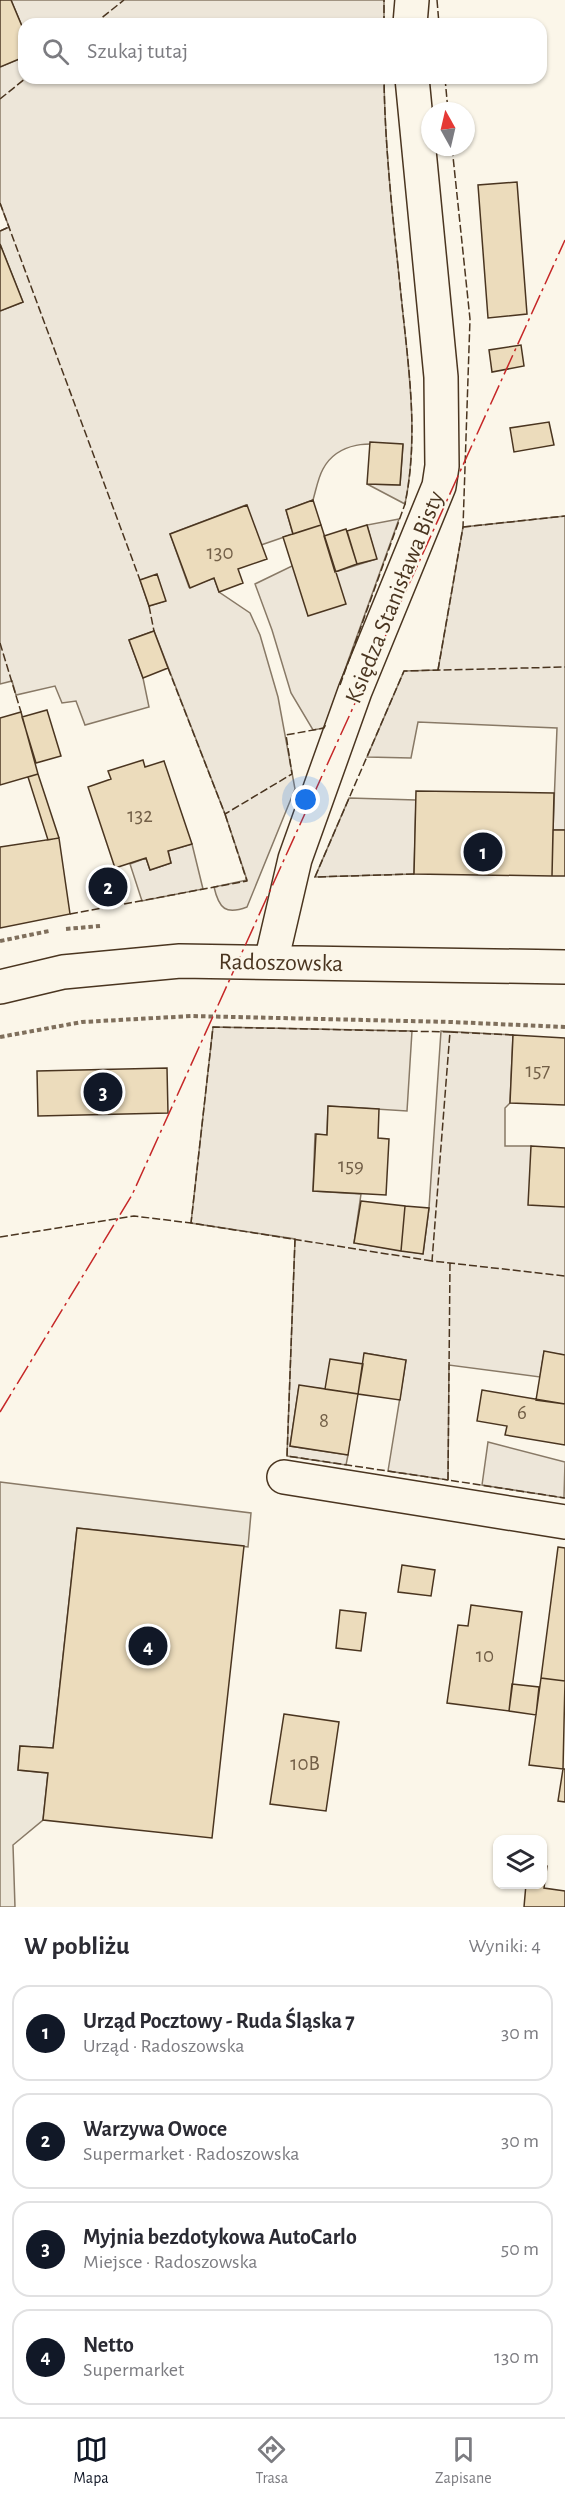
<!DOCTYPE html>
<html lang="pl">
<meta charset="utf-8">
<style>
:root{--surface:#fff;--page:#f7f7f7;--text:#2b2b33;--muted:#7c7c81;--line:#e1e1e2;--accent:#111827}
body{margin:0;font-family:"Alegreya Sans",sans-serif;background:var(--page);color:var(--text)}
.controls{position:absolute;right:18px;bottom:18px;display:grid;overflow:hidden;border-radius:12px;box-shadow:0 2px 4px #0004}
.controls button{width:54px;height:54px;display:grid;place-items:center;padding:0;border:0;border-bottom:2px solid var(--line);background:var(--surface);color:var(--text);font:30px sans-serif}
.compass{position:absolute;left:421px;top:102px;width:54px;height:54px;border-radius:50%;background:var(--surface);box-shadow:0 2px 4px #0004;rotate:352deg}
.you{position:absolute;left:306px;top:800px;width:21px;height:21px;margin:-15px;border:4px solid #fff;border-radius:50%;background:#1a73e8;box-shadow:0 0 0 9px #1a73e833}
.badge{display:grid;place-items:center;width:39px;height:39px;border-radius:50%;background:var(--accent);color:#fff;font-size:20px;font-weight:700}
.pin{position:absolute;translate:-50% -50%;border:3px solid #fff;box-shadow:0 2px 6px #0006}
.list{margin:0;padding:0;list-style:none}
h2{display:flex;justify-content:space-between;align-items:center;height:78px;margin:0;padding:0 24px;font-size:26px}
h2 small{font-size:20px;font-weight:400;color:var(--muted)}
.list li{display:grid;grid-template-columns:39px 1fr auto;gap:18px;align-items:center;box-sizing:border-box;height:96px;margin:0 12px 12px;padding:0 12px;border:2px solid var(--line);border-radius:18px}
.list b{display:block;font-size:22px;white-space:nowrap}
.list p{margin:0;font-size:20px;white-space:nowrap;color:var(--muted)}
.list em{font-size:20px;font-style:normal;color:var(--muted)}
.icon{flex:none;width:33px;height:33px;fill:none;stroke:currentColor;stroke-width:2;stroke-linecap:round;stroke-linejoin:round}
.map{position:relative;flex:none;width:565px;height:1907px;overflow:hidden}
.search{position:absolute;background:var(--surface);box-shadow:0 2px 4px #0004;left:18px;right:18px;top:18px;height:66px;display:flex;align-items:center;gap:15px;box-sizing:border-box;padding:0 21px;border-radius:18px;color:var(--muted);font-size:22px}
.sheet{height:510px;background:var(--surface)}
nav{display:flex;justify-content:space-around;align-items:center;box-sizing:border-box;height:84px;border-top:2px solid var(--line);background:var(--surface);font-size:16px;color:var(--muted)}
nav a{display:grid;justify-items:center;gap:3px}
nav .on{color:var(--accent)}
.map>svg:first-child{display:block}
</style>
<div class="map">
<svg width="565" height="1907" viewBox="0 0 565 1907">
<rect width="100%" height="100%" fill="#fbf6e9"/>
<path fill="#ede6d9" stroke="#887966" stroke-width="1.5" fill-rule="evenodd" d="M 11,0 L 384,0 L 384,24 L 24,24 L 24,31 Z
M 24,57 L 24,78 L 384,78 C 385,157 395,236 403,314 C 410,378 418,441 405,504 L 367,484 L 400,485 L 403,445 C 374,443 339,439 323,469 C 318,478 316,490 313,500 L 286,510 L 293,534 L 261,545 L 246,505 L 170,534 L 189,587 L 214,578 L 219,592 L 250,613 L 260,635 L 278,697 L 295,789 L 247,907 C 226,915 219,909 214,887 L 247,880 L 225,814 L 154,631 L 129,640 L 143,678 L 149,707 L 85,725 L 76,701 L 62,703 L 55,686 L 16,695 L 12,681 L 0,684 L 0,311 L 23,302 L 0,244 L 0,231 L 9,227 L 0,203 L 0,67 ZM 157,575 L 165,601 L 149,606 L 140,580 Z
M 565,516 L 565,830 L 553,830 L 557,728 L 418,722 L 411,758 L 367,757 L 404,671 L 438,670 L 463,527 Z
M 399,519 L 324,728 L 313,730 L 291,693 L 272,630 L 255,584 L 292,566 L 335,572 L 376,559 L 367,525 Z
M 349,798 L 416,800 L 414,874 L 315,877 Z
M 192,844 L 203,889 L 142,901 L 130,864 L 146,858 L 150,870 L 171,863 L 168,851 Z
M 213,1027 L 412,1031 L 407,1111 L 328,1106 L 327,1135 L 315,1134 L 313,1191 L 361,1194 L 354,1243 L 423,1254 L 429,1208 L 441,1031 L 513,1035 L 510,1103 L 505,1108 L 505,1146 L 531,1146 L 565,1207 L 565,1355 L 544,1352 L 540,1377 L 449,1365 L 448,1480 L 388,1471 L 406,1360 L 365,1353 L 363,1364 L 325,1389 L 299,1386 L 290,1446 L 348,1455 L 346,1465 L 287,1456 L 295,1239 L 191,1223 Z
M 488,1442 L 565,1462 L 564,1498 L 482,1485 Z"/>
<path fill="#ede7d9" stroke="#887966" stroke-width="1.5" d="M 0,1482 L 251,1513 L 248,1547 L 77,1528 L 53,1748 L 20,1746 L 18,1770 L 48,1773 L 43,1820 L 13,1845 L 15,1907 L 0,1907 Z"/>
<path fill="#ecdcbc" stroke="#4a3520" stroke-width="1.5" d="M 0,0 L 11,0 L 24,31 L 24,57 L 0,67 Z
M 517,182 L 527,314 L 488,318 L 478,185 Z
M 0,244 L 23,302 L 0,311 Z
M 521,345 L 524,366 L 492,372 L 489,350 Z
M 549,422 L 554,445 L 514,452 L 510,428 Z
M 370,442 L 403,444 L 400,485 L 367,484 Z
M 313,500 L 321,525 L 293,534 L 286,510 Z
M 247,505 L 267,559 L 238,569 L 243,583 L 219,592 L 214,578 L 190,588 L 170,534 Z
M 321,525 L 346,604 L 308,616 L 283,537 Z
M 367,525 L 377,559 L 357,564 L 347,531 Z
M 346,529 L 357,564 L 335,572 L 324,536 Z
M 157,574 L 166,601 L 149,606 L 140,580 Z
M 154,631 L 168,668 L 143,678 L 129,640 Z
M 47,710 L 61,756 L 36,763 L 22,717 Z
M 21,712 L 38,774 L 0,785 L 0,718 Z
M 143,760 L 145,767 L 164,761 L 192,844 L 168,851 L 171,863 L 150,870 L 146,858 L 115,868 L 88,787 L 111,779 L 108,771 Z
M 38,774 L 59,838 L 48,840 L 28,777 Z
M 416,791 L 554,793 L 552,876 L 414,874 Z
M 553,830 L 565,830 L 565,876 L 552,876 Z
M 59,838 L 70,914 L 0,928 L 0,847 Z
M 114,875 L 119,895 L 101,900 L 96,880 Z
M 513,1035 L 565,1038 L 565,1105 L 510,1103 Z
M 167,1068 L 168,1113 L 38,1116 L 37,1071 Z
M 328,1106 L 379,1109 L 378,1138 L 389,1139 L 386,1195 L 313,1191 L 316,1134 L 327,1135 Z
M 531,1146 L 565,1148 L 565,1207 L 528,1205 Z
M 361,1201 L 405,1206 L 401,1251 L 354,1243 Z
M 405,1206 L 429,1208 L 423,1254 L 401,1251 Z
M 544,1351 L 565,1355 L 565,1404 L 536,1400 Z
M 364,1353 L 406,1360 L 400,1400 L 358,1394 Z
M 330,1359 L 363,1364 L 358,1394 L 325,1389 Z
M 299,1385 L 358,1394 L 348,1455 L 290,1446 Z
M 482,1390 L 565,1404 L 565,1445 L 505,1435 L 507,1426 L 477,1421 Z
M 77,1528 L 244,1546 L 212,1838 L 43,1820 L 48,1773 L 18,1770 L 20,1746 L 53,1748 Z
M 558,1547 L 565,1548 L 565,1681 L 541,1678 Z
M 402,1565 L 435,1570 L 431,1596 L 398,1592 Z
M 471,1605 L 522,1612 L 509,1711 L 447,1703 L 458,1625 L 468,1626 Z
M 340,1610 L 366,1613 L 361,1651 L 336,1648 Z
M 541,1678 L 565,1681 L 563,1769 L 529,1765 Z
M 512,1684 L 539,1687 L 536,1715 L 509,1711 Z
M 284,1714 L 339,1722 L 326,1811 L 270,1804 Z
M 563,1769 L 565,1769 L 565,1802 L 558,1801 Z
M 542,1865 L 547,1866 L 544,1888 L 565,1891 L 565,1907 L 524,1907 L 526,1884 L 542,1884 Z"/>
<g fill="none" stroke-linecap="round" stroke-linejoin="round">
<g stroke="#4a3520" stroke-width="36">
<path id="minor" d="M 410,24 L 412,0
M 271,962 L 295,859 L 355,691 L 439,486 L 442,466 L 441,377 L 412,78
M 0,987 L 63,972 L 180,961 L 565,967
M 284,1477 L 565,1522"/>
</g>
<path stroke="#7f6f5c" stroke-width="4" stroke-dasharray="4.5 3" stroke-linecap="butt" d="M 66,929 L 100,926
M 0,941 L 49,931
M 0,1037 L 82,1022 L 192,1016 L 451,1022 L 565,1027"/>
<use href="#minor" stroke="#fbf6e9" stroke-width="33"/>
<path stroke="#4a3520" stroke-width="1.5" stroke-dasharray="8 3" stroke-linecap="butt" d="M 437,0 L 439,24
M 94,24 L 124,0
M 384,24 L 384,0
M 445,78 L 448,111
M 0,99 L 26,78
M 0,203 L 140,580
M 0,231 L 9,227
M 463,527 L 565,516
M 149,606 L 154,631
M 0,643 L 21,712
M 168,668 L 225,814 L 292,774 L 286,735 L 324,728 L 326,724
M 438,670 L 463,527 L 470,319 L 452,147
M 340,685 L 405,504 C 418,441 410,378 403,314 C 395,236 385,157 384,78
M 414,874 L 315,877 L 404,671 L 565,667
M 70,914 L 247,881 L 225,814
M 513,1035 L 450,1032 L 432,1261 L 565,1276
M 0,1237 L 134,1216 L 191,1223
M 295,1239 L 287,1456 L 448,1480
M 432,1261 L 191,1223 L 213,1027 L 450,1032
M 450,1263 L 448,1480 L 565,1498"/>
<path stroke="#c62828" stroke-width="1.5" stroke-dasharray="21 4.5 3 4.5" stroke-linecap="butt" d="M 0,1412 L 132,1195 L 565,240"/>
</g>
<g text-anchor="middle" stroke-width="4.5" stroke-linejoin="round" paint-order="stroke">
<g font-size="21" fill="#725f47">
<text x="220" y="559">130</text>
<text x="140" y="822">132</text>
<text x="538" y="1077">157</text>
<text x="351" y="1172">159</text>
<text x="522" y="1419">6</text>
<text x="324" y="1427">8</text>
<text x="485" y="1662">10</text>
<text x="305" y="1770">10B</text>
</g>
<g font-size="24" fill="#4a3520" stroke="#fbf6e9">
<text transform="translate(394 597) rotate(-68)" y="8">Księdza Stanisława Bisty</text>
<text transform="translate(281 962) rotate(1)" y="8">Radoszowska</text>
</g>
</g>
</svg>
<div class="controls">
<button><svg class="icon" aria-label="layers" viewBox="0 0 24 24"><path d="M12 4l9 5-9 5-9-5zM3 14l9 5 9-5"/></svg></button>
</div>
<svg class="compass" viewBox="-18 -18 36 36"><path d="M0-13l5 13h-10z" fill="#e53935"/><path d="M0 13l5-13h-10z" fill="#7c7c81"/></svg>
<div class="you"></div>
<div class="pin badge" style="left:483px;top:852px">1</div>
<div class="pin badge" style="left:108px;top:887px">2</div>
<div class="pin badge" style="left:103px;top:1092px">3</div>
<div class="pin badge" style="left:148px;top:1646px">4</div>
<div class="search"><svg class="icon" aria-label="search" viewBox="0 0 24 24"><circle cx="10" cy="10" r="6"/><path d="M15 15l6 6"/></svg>Szukaj tutaj</div>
</div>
<section class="sheet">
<h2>W pobliżu<small>Wyniki: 4</small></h2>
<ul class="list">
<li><span class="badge">1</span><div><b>Urząd Pocztowy - Ruda Śląska 7</b><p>Urząd · Radoszowska</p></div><em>30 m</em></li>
<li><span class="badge">2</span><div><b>Warzywa Owoce</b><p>Supermarket · Radoszowska</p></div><em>30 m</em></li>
<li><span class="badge">3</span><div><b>Myjnia bezdotykowa AutoCarlo</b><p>Miejsce · Radoszowska</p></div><em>50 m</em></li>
<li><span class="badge">4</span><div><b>Netto</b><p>Supermarket</p></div><em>130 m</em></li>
</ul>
</section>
<nav>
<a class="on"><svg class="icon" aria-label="map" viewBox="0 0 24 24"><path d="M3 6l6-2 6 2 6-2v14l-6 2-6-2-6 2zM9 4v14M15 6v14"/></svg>Mapa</a>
<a><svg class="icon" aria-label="directions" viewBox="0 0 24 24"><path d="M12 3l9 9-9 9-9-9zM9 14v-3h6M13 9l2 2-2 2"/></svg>Trasa</a>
<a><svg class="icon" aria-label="saved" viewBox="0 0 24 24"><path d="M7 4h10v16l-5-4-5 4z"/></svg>Zapisane</a>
</nav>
